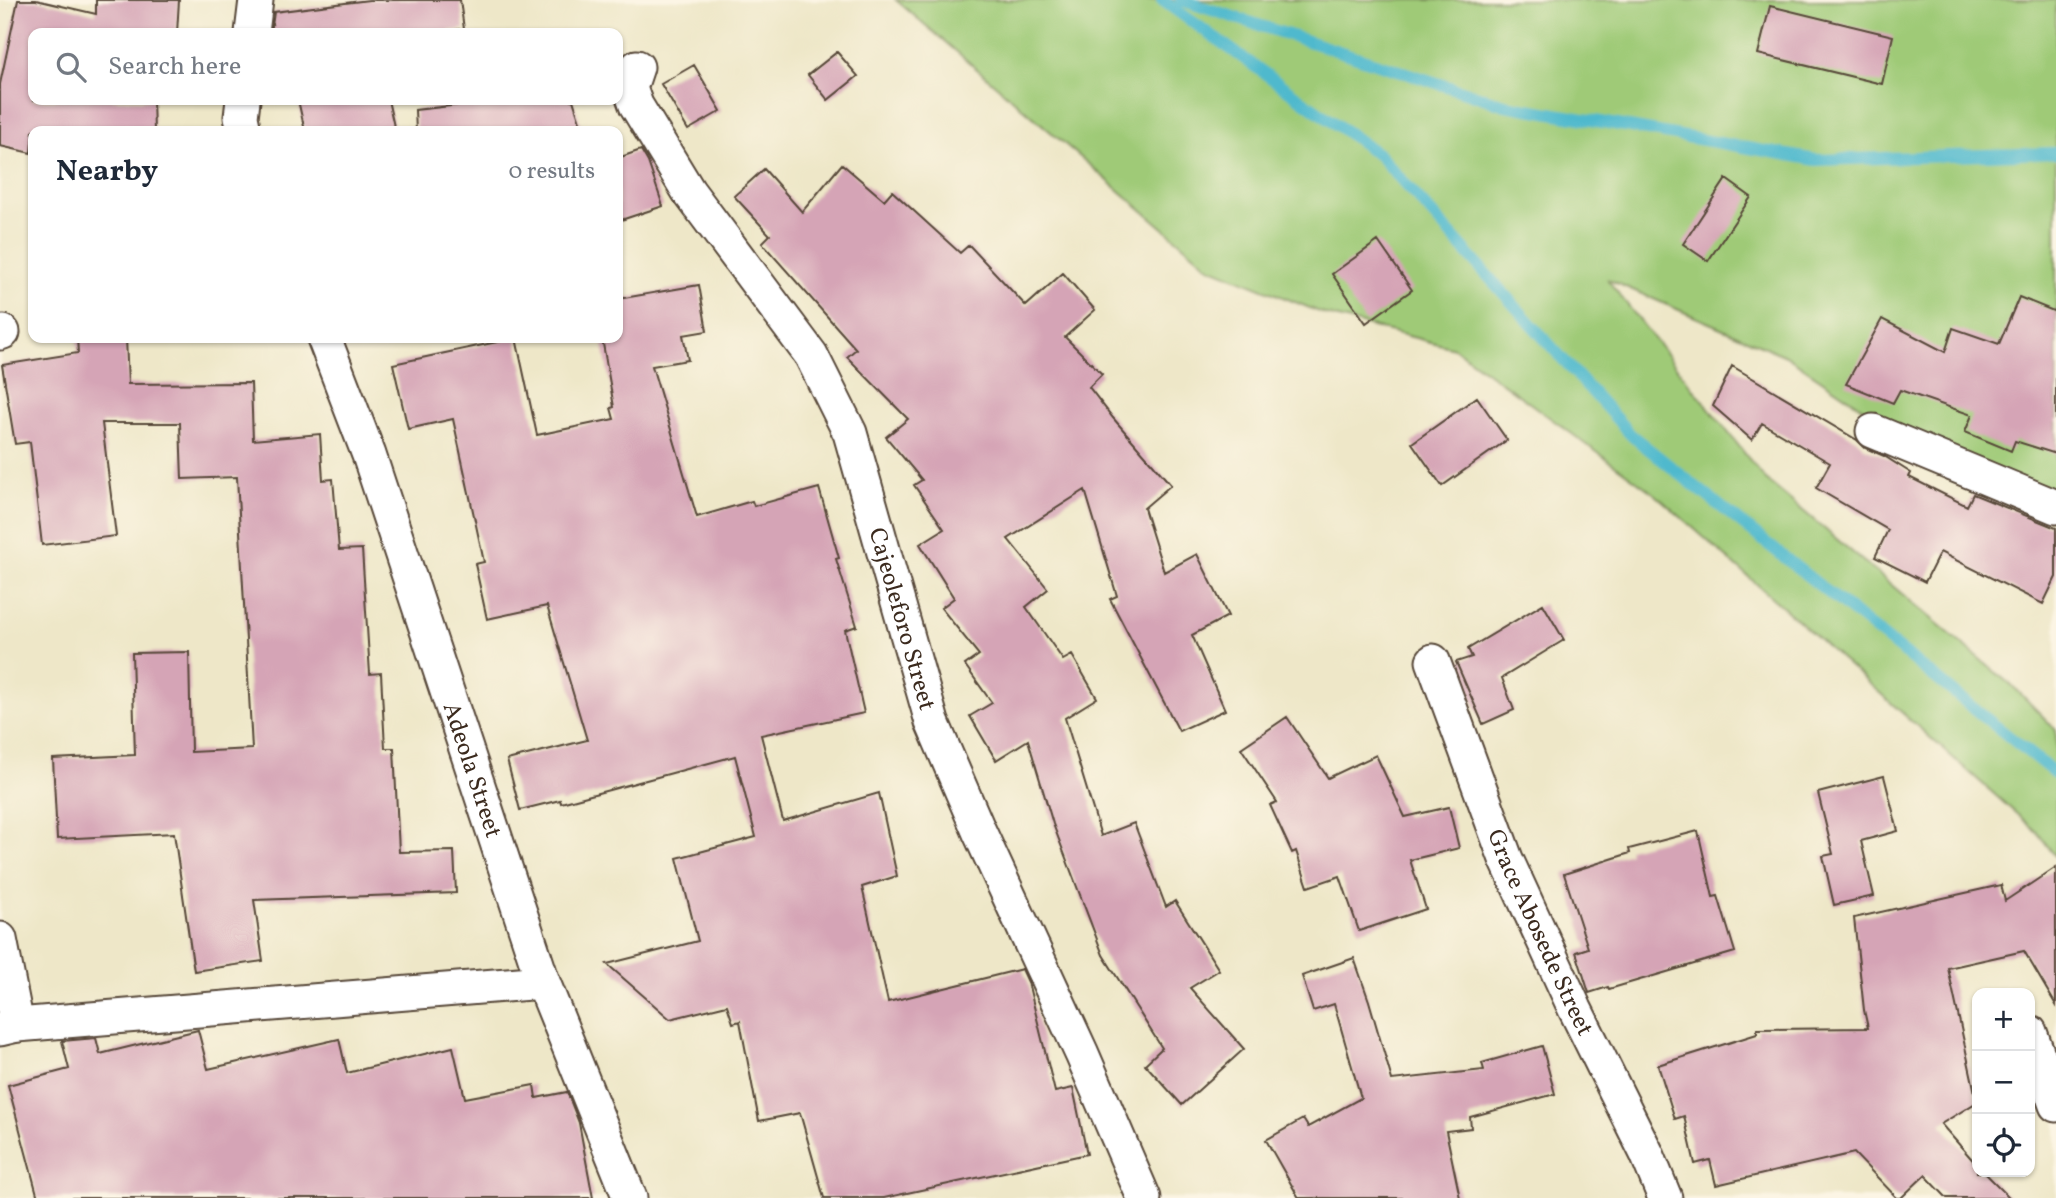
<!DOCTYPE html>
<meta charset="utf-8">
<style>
:root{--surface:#fff;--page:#f6f6f7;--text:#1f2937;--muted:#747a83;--line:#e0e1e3}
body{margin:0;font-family:Vollkorn,serif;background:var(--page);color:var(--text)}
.controls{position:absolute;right:21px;bottom:21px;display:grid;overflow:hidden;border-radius:14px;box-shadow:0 2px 5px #0004}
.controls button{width:63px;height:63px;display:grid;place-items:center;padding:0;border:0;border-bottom:2px solid var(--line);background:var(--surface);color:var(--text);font:35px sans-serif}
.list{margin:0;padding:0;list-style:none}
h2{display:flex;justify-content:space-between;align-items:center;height:91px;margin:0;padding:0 28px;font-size:30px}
h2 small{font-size:23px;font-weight:400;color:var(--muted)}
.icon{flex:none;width:38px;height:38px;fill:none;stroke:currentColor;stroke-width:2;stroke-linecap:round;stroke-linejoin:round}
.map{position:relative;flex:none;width:2056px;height:1198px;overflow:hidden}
.search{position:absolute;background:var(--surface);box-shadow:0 2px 5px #0004;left:28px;top:28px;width:595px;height:77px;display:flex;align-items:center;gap:18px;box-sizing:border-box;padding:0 24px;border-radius:14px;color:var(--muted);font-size:26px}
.panel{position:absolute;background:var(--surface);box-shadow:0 2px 5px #0004;left:28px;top:126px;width:595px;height:217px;border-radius:14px}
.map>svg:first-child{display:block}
</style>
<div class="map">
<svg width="2056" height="1198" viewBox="0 0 2056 1198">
<rect width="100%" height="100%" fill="#fcf5e5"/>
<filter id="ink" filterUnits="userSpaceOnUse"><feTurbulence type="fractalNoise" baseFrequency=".0143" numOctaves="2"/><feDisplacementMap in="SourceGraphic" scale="14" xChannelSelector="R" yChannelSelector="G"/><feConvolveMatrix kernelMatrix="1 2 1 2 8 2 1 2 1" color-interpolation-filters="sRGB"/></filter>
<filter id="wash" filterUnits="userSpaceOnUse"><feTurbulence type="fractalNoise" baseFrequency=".00686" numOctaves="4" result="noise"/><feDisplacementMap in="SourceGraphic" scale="28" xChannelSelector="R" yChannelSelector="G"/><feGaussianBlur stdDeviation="1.57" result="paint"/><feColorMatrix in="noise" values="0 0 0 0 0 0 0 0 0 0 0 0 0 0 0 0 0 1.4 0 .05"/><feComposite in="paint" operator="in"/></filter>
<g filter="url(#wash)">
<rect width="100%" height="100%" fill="#eee7c8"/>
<path fill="#9fca77" stroke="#6d7a4a" stroke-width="2" d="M 896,0 L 2056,0 L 2056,497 L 1920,446 L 1786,356 L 1607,279 L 1765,479 L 2018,691 L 2056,730 L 2056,857 L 2037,832 L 1656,495 L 1454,348 L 1327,315 L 1209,267 Z"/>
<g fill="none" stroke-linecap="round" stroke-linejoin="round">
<path stroke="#50b9cd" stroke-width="12" d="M 1162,0 L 1379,155 L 1631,435 L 2056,774
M 1181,0 L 1505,105 L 1816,160 L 2056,153"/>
</g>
<g id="blocks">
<path fill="#d5a4b6" d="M 18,0 L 36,0 L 96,14 L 96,0 L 179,0 L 177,33 L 33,33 L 33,100 L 153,100 L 154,131 L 33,131 L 31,153 L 0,146 L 0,84 Z
M 369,0 L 460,0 L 464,29 L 427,33 L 271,33 L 274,12 Z
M 1770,6 L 1893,36 L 1882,84 L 1758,54 Z
M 837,52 L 858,76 L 828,100 L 808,75 Z
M 694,65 L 721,111 L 688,130 L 661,84 Z
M 298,100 L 388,100 L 395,131 L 305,131 Z
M 504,100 L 573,100 L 583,131 L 416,131 L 415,110 Z
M 641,150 L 648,162 L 663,206 L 618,221 L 618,158 Z
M 842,164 L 884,200 L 892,191 L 960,253 L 969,245 L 1026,306 L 1063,273 L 1095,310 L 1065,337 L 1102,374 L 1089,387 L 1113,418 L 1171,485 L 1144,508 L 1164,572 L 1197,554 L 1228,616 L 1192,635 L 1225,710 L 1179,731 L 1110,599 L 1117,596 L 1085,490 L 1008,539 L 1048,589 L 1026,607 L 1063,660 L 1072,655 L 1097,698 L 1065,718 L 1101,836 L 1134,823 L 1166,907 L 1175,901 L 1219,970 L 1190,988 L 1244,1049 L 1182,1105 L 1145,1064 L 1162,1048 L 1103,955 L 1053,824 L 1028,740 L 996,760 L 970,716 L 992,703 L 965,665 L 979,655 L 941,608 L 954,598 L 920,544 L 944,529 L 914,485 L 922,480 L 886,437 L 908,419 L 847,357 L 856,349 L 762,243 L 770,235 L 734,196 L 764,169 L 802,212 Z
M 1726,179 L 1751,197 L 1708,261 L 1683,244 Z
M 1378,241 L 1412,290 L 1366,323 L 1332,274 Z
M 699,285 L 707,331 L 683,335 L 688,360 L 652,366 L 697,517 L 752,501 L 754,506 L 819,488 L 839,558 L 836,559 L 857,626 L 845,630 L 864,713 L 761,735 L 783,821 L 879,793 L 897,876 L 862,887 L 888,1002 L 1022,969 L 1028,982 L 1055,1092 L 1073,1088 L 1087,1154 L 884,1198 L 824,1198 L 800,1113 L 759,1121 L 740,1021 L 733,1023 L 727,1005 L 670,1019 L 607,964 L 698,941 L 677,858 L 756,837 L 735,756 L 561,803 L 560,800 L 520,810 L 507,760 L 587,740 L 547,606 L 487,619 L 475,564 L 484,562 L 453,419 L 408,429 L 393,364 L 516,338 L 537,435 L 614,419 L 611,408 L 614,407 L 602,338 L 618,338 L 618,299 Z
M 2019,297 L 2056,312 L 2056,454 L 2015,441 L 2011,451 L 1965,432 L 1972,415 L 1900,390 L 1893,403 L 1846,384 L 1882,319 L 1945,352 L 1953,328 L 1999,344 Z
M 77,338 L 126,338 L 128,384 L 251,383 L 253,440 L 320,434 L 323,480 L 333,479 L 339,550 L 362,549 L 370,674 L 381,673 L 385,748 L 394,748 L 399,852 L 454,851 L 456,893 L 254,900 L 263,961 L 194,971 L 174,833 L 57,839 L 53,759 L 135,755 L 132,653 L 189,652 L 191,752 L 252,749 L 237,477 L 182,479 L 180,423 L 102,423 L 116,536 L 42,545 L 30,442 L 15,444 L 2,365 L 78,353 Z
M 1732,366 L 1857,440 L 1865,448 L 1884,456 L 1911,473 L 1909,477 L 1967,506 L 1973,494 L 2056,528 L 2056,577 L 2043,604 L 1940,552 L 1925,582 L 1875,557 L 1888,530 L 1816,488 L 1830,463 L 1762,423 L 1752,440 L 1713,406 Z
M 1477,397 L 1507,440 L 1442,486 L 1412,443 Z
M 1543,604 L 1564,640 L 1502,678 L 1514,710 L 1483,724 L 1456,662 L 1472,657 L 1468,649 Z
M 1287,717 L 1328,778 L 1376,755 L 1405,817 L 1449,807 L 1459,848 L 1410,860 L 1426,909 L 1359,931 L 1340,876 L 1308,887 L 1296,851 L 1292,853 L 1270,805 L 1277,802 L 1241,748 Z
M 1884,776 L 1898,831 L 1861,841 L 1874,896 L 1834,905 L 1823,856 L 1833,854 L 1818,793 Z
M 1698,831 L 1713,897 L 1718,896 L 1735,952 L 1609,989 L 1608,987 L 1589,993 L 1576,952 L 1588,948 L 1564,874 L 1630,853 L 1629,849 Z
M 2056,867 L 2056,1005 L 2024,951 L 1948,968 L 1977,1102 L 1941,1124 L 1977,1165 L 1977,1172 L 1984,1172 L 2010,1198 L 1947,1198 L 1925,1175 L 1901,1198 L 1897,1198 L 1854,1153 L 1716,1185 L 1710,1160 L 1695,1164 L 1684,1116 L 1675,1119 L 1658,1065 L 1757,1034 L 1757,1029 L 1868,1028 L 1864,1010 L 1854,918 L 2001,885 L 2005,901 Z
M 1354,958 L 1369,1001 L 1392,1080 L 1484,1070 L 1482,1063 L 1542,1046 L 1555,1094 L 1470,1117 L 1471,1128 L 1446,1131 L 1460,1198 L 1299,1198 L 1266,1140 L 1303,1119 L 1308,1127 L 1361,1098 L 1334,1004 L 1313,1011 L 1302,976 Z
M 198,1030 L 208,1069 L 339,1039 L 347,1073 L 453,1047 L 465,1098 L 534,1085 L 536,1098 L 567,1092 L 579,1123 L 593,1198 L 38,1198 L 8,1085 L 69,1069 L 62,1041 L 96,1038 L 100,1054 Z"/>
</g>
</g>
<g filter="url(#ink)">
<use href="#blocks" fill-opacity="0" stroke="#564638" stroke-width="2"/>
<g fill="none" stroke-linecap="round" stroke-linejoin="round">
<g stroke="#564638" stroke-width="37">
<g id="minor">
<path d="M 252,33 L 256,0"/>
<path id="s1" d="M 637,67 L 630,88 L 636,105 L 689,192 L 811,355 L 850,433 L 932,722 L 979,831 L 1082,1054 L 1144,1198"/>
<path d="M 243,100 L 241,117 L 244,131"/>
<path d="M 0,333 L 3,332"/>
<path id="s2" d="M 324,338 L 369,455 L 543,982 L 630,1198"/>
<path d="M 1873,431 L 2056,507"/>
<path id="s3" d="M 1433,661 L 1506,859 L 1575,1009 L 1647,1154 L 1665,1198"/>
<path d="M 0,939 L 17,1025"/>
<path d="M 0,1029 L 17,1025 L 543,982"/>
<path d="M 2030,1032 L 2056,1105"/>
</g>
</g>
<use href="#minor" stroke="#fff" stroke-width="33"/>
</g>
</g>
<g text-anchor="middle" stroke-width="5" stroke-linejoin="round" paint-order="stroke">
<g font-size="24" fill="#3b2a1e" stroke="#fcf5e5">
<text dy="8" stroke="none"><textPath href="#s1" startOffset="626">Cajeoleforo Street</textPath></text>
<text dy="8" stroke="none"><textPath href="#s2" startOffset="457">Adeola Street</textPath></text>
<text dy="8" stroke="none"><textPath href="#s3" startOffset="292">Grace Abosede Street</textPath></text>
</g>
</g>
</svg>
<div class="controls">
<button>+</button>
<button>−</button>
<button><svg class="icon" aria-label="locate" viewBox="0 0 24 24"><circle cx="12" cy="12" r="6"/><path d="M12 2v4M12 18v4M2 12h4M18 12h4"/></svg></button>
</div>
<div class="search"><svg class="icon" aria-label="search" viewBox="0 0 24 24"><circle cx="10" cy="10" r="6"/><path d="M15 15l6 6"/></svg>Search here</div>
<section class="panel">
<h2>Nearby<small>0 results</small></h2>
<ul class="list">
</ul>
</section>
</div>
